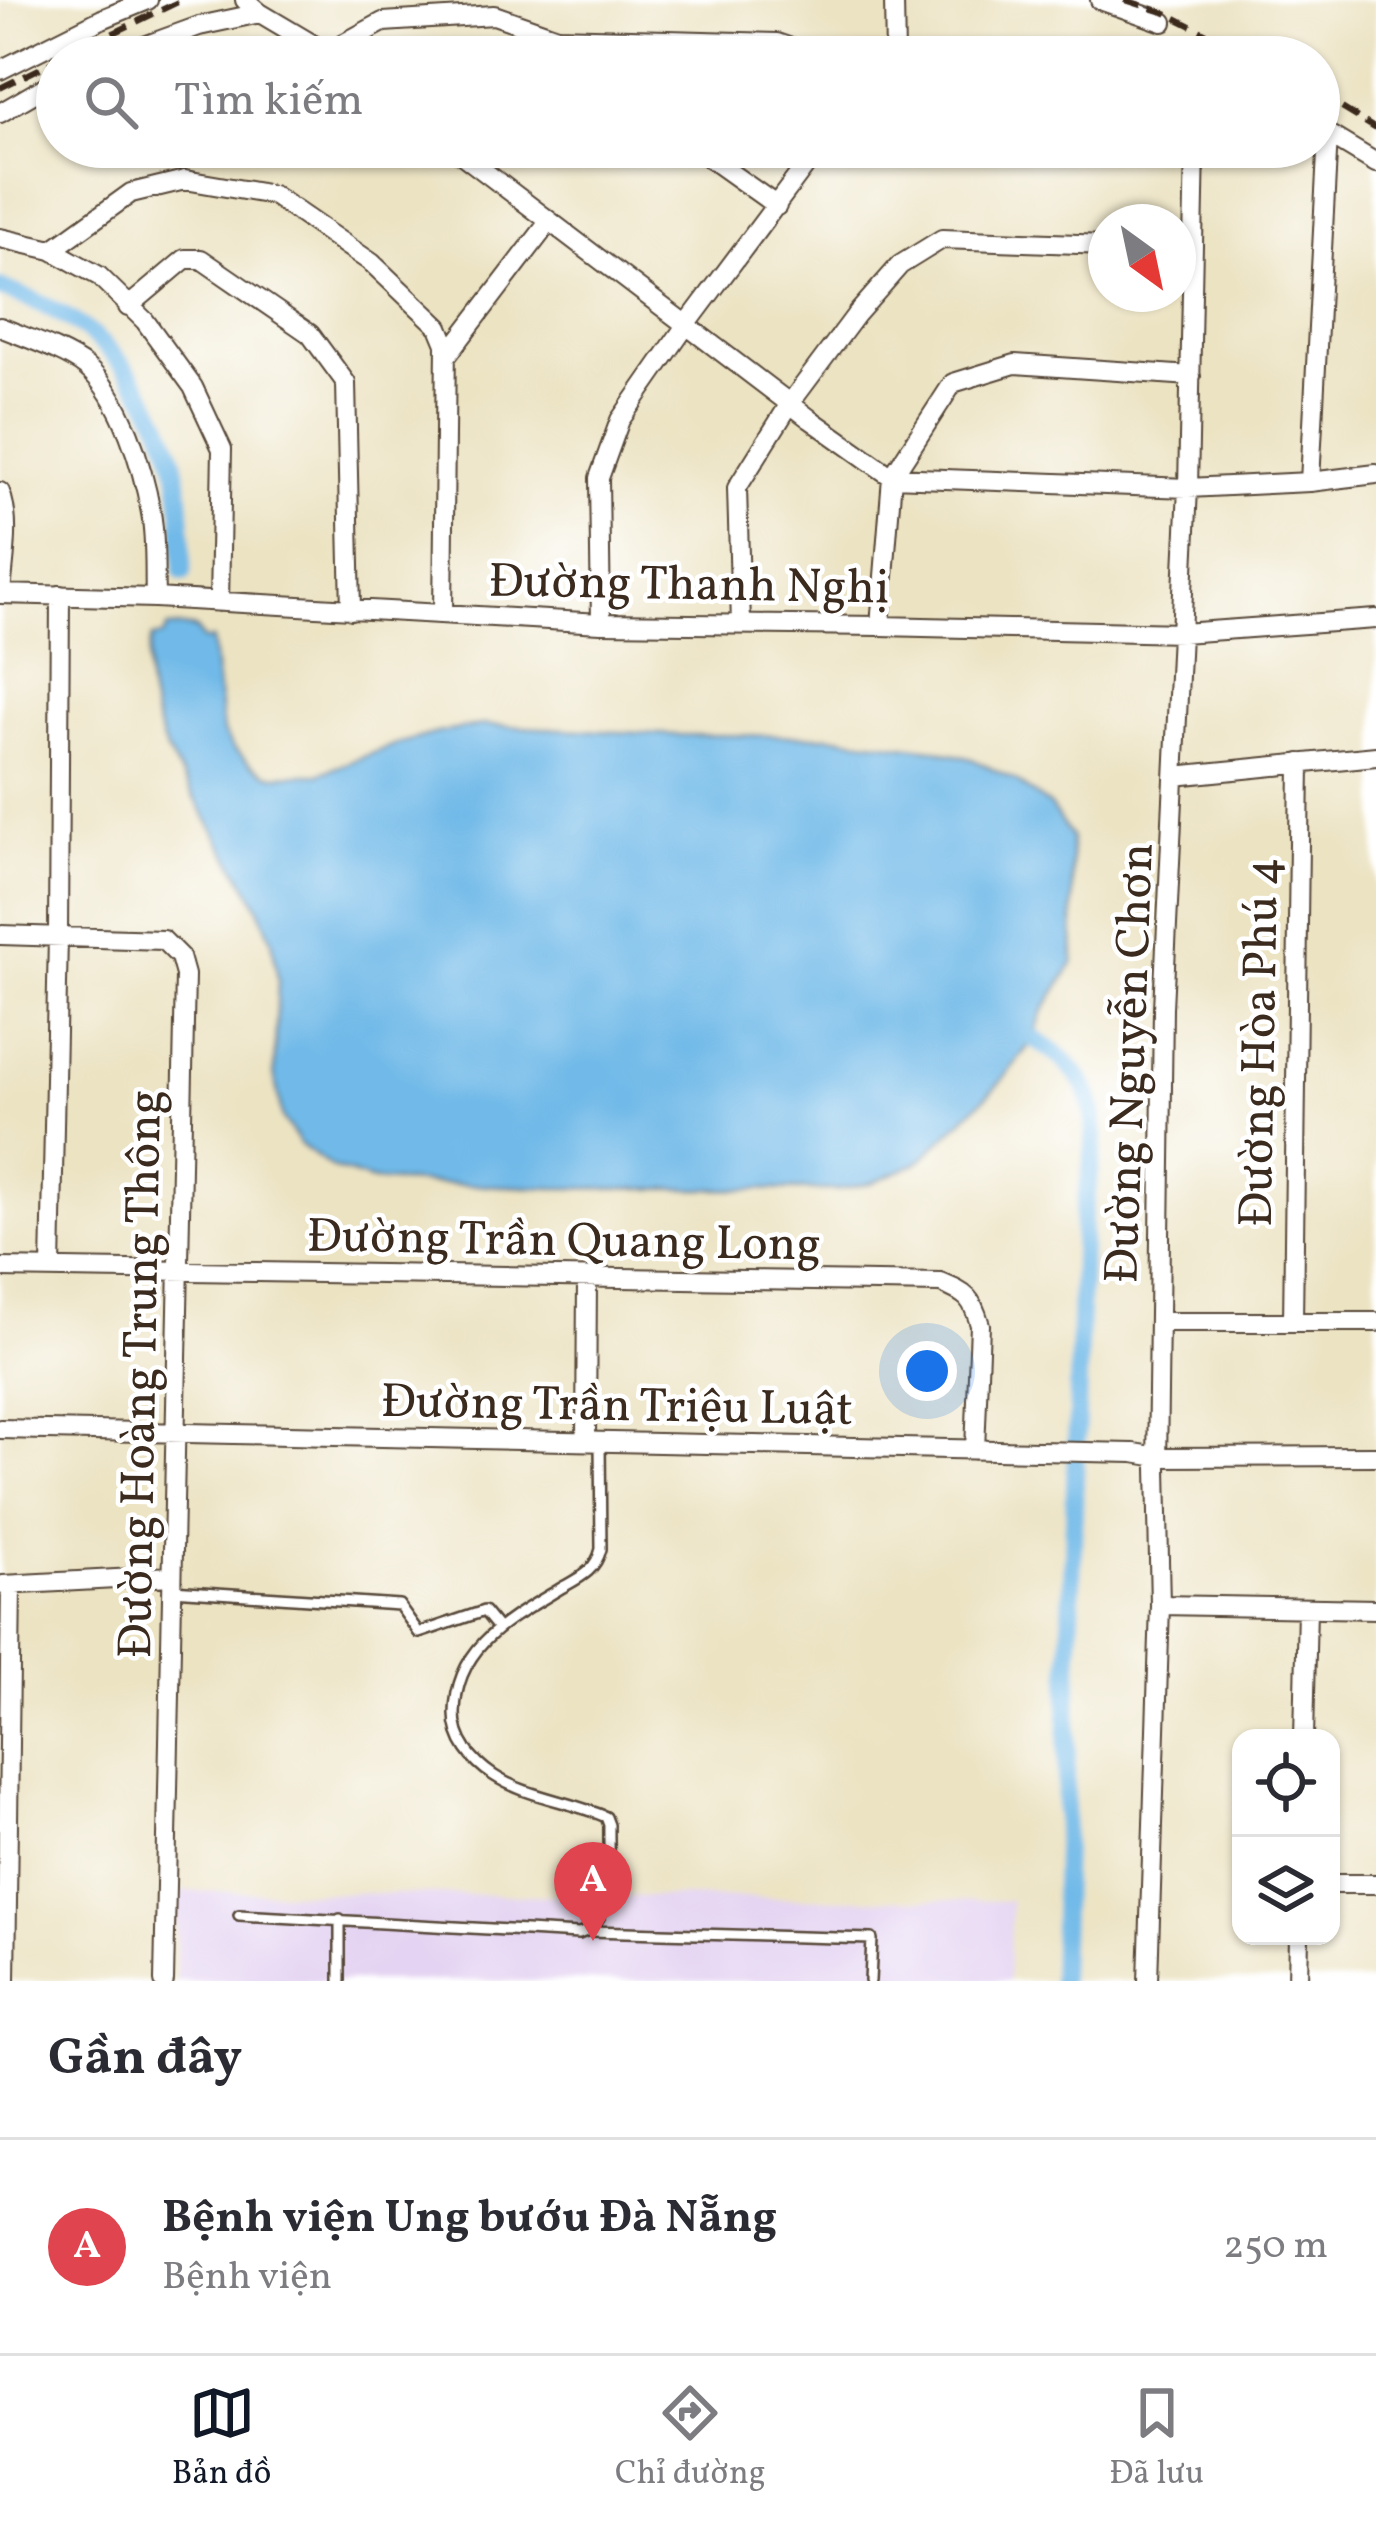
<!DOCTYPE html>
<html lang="vi">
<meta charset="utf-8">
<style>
:root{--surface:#fff;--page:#f7f7f7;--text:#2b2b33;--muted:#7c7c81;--line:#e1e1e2;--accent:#111827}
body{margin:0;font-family:Vollkorn,serif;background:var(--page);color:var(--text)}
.controls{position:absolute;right:36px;bottom:36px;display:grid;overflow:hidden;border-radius:24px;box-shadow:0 3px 9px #0004}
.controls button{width:108px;height:108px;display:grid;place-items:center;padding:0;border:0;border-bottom:3px solid var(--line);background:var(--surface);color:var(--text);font:60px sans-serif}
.compass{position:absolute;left:1088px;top:204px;width:108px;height:108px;border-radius:50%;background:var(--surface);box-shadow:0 3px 9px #0004;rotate:147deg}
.you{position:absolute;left:927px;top:1371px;width:42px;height:42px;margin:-30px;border:9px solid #fff;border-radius:50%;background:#1a73e8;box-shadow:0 0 0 18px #1a73e833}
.badge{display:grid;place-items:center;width:78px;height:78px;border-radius:50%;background:var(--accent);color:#fff;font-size:39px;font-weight:700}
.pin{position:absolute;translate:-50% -99px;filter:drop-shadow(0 3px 6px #0008)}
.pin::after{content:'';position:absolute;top:63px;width:42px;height:36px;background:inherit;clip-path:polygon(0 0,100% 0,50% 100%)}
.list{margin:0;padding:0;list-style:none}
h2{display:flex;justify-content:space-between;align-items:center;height:156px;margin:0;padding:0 48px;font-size:51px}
h2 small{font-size:39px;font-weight:400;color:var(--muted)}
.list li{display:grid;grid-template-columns:78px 1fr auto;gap:36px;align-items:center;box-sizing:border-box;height:216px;padding:0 48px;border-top:3px solid var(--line)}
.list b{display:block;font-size:45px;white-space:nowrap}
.list p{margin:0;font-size:39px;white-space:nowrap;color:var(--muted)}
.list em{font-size:39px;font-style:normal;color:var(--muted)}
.icon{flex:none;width:66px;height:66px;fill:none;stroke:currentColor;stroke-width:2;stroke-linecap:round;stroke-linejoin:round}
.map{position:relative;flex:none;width:1376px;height:1981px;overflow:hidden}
.search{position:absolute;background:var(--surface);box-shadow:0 3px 9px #0004;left:36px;right:36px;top:36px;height:132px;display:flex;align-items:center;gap:30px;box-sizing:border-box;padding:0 42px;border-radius:66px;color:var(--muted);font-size:45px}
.sheet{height:372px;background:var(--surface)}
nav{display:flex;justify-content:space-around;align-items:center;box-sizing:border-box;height:168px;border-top:3px solid var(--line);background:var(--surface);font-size:33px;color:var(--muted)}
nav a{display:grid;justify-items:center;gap:6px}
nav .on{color:var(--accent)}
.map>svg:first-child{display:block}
</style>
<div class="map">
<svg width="1376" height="1981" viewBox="0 0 1376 1981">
<rect width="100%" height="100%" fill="#fff"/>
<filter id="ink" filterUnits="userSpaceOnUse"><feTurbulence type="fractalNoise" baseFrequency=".00833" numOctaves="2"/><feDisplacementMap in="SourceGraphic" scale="24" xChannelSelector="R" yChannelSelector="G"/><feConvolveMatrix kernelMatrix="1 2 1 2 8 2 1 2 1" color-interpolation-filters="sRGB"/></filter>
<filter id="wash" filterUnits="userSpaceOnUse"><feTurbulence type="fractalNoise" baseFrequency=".004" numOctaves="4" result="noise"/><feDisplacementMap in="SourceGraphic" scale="48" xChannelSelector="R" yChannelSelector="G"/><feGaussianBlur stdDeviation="2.7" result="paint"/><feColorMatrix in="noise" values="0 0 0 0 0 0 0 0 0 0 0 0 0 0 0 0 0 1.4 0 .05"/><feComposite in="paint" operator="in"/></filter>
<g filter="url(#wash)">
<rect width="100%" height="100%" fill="#ece3c3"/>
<path fill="#e4d3f2" d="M 177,1891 L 1011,1901 L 1008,1981 L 176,1981 Z"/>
<path fill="#6fb9e8" stroke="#557283" stroke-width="3" d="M 182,627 L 196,629 L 203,640 L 212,640 L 223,732 L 233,748 L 252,765 L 269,775 L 319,774 L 397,744 L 437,733 L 483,725 L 677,735 L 829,736 L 933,749 L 972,759 L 1015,780 L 1050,806 L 1071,837 L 1074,962 L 1041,1015 L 1034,1039 L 999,1084 L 918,1163 L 871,1183 L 837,1190 L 554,1188 L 373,1181 L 332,1168 L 300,1144 L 282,1117 L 274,1073 L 278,981 L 272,940 L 255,899 L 166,750 C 153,717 141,672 152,638 L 163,636 L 167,628 Z"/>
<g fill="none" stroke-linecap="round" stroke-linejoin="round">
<path stroke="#6fb9e8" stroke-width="18" d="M 0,288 C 21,295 42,303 61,314 C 121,348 171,418 179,487 C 183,515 182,544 183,572
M 1034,1039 C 1117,1087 1094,1140 1083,1218 L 1060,1981"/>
</g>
</g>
<g filter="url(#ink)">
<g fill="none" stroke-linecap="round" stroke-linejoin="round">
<g stroke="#564637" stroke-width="14">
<path id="service" d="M 172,1590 L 399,1605 L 419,1633 L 484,1611 L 497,1627
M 239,1915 L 579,1934 C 617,1922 608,1858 609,1825 L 606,1817 C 570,1801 526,1797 493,1775 C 472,1761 455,1740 455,1714 C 455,1645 512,1618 563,1587 C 581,1577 596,1570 601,1549 L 600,1441
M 340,1919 L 340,1981
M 590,1931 L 872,1939 L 870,1981"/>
</g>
<g stroke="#564637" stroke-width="22">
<path id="minor" d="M 245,0 L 260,13 L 334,57
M 894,0 L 895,57
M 1100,0 L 1163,22
M 328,52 L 383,22 L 494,15 L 557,37 L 777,43 L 794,49 L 798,57
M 114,57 L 199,26 L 260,13
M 0,70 L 102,19 L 148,0
M 0,113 L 57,80
M 1319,133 L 1328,134 L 1376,163
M 452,147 L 810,419 L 892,477
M 694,147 L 777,206
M 0,238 L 52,250 L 99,276 L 145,321 L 193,387 L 222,449 L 219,602
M 52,250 L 131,193 L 185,180 L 273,195 L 372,263 L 439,327 L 446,344 L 443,614
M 128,307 L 185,259 L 201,259 L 310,334 L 346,383 L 351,610
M 0,327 C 24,337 66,351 86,367 C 122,396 143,469 151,513 C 156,540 154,570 155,598
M 446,357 L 549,222
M 892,477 L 1188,488 L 1310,482 L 1376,474
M 1310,482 L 1328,134
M 0,492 C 12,523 3,562 1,594
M 0,594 L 155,598 L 601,623 L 880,626 L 1182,633 L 1376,619
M 601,623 L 599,478 L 620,420 L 687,324 L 811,158 L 826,147
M 741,624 L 737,488 L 791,402 L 856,315 L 900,265 L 942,239 L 1106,245
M 880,626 L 892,477 L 953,383 L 1015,364 L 1191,376
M 1175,776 L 1376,756
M 0,935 L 163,940 L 180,957 L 185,975 L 164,1981
M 0,1268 L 941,1283 C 967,1294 972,1297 980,1325 L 975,1450
M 51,1269 L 58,937 L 60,595
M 1159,1322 L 1376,1322
M 1293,1322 L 1300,763
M 0,1429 L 1134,1453 L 1158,1457 L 1376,1456
M 586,1441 L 587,1278
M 3,1585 L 172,1576
M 1160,1605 L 1376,1609
M 1304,1738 L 1307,1608
M 1331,1884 L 1376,1884
M 6,1981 L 11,1585
M 1148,1981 L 1160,1605 L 1157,1468 L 1163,1008 L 1188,488 L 1195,147
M 1298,1981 L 1299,1936"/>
</g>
<use href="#service" stroke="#fff" stroke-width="9"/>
<use href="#minor" stroke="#fff" stroke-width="18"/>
<path stroke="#3b2a1e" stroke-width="6" stroke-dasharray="18 9" stroke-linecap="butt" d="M 1125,0 L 1166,13 L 1252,57
M 64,57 L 182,0
M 0,88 L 57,60
M 1319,94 L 1376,129"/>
</g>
</g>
<g text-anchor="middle" stroke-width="9" stroke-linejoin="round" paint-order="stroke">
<g font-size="48" fill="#3b2a1e" stroke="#fff">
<text transform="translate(689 582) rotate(1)" y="17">Đường Thanh Nghị</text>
<text transform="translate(1257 1042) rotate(-89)" y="17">Đường Hòa Phú 4</text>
<text transform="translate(1127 1063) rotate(-88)" y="17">Đường Nguyễn Chơn</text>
<text transform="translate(564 1238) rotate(1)" y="17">Đường Trần Quang Long</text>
<text transform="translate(138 1374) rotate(-89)" y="17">Đường Hoàng Trung Thông</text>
<text transform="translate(617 1403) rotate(1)" y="17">Đường Trần Triệu Luật</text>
</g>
</g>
</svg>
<div class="controls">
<button><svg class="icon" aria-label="locate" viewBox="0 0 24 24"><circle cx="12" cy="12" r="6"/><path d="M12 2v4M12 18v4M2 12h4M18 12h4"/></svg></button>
<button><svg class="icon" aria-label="layers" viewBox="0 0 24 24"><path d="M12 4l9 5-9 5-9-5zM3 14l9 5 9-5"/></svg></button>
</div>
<svg class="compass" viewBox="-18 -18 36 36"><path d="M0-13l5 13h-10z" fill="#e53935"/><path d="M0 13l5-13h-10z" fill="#7c7c81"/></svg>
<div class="you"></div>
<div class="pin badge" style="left:593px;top:1941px;background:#e0444e">A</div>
<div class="search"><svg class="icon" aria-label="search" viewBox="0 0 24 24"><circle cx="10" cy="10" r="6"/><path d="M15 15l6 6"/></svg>Tìm kiếm</div>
</div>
<section class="sheet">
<h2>Gần đây<small></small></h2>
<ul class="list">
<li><span class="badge" style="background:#e0444e">A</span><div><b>Bệnh viện Ung bướu Đà Nẵng</b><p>Bệnh viện</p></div><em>250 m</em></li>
</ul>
</section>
<nav>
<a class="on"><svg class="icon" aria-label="map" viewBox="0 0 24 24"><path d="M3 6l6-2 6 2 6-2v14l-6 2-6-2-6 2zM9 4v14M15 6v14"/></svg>Bản đồ</a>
<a><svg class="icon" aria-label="directions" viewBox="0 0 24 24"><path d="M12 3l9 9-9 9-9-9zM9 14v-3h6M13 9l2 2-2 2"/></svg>Chỉ đường</a>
<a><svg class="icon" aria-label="saved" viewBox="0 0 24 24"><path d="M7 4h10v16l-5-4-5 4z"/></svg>Đã lưu</a>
</nav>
